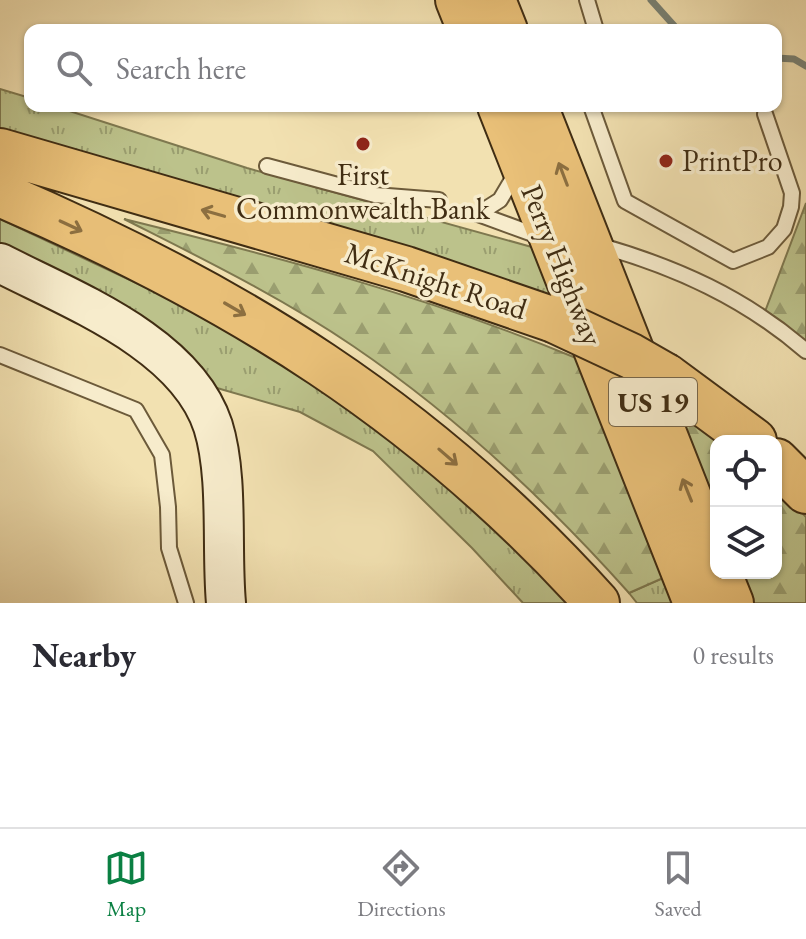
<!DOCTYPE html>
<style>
:root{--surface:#fff;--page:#f2f2f3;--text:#2b2b33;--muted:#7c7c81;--line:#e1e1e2;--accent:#0b8043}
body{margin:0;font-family:"EB Garamond",serif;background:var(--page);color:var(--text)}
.controls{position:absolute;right:24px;bottom:24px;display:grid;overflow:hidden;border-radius:16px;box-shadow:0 2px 6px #0004}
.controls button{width:72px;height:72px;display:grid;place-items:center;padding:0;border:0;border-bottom:2px solid var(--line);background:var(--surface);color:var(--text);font:40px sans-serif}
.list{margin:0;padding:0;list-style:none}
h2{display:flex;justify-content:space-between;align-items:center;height:104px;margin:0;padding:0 32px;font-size:34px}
h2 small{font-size:26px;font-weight:400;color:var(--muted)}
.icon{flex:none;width:44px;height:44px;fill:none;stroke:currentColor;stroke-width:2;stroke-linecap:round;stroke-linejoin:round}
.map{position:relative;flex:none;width:806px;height:603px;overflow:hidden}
.search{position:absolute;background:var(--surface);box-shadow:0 2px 6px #0004;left:24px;right:24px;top:24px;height:88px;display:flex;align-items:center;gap:20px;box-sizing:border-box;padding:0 28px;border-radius:16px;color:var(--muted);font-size:30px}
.sheet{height:224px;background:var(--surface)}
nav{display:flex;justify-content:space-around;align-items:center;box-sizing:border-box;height:112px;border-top:2px solid var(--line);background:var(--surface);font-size:22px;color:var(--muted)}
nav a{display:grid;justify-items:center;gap:4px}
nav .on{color:var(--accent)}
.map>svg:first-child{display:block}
</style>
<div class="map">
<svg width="806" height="603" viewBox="0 0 806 603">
<defs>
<pattern id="grass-tufts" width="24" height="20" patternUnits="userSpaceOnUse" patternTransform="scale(2)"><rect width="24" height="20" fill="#bcc28b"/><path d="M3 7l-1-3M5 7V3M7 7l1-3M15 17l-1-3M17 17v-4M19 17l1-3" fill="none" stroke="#9a9e70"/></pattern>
<pattern id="forest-firs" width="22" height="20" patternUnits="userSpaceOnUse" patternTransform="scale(2)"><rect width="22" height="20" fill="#bcc28b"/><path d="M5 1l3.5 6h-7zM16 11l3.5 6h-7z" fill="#9a9e70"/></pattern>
</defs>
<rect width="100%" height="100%" fill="#f2e1b1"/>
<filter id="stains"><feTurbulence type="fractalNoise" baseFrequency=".0025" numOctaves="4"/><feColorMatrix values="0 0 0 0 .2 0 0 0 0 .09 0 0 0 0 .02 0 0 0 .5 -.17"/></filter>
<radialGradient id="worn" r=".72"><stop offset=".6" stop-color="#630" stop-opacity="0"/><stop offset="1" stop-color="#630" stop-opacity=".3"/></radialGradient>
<path fill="url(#grass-tufts)" stroke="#7e784f" stroke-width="2" d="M 0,89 L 30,98 L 30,106 L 54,106 L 247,168 L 557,254 L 577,305 L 0,151 Z
M 0,219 L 181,304 L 317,383 L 425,459 L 573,603 L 523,603 L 472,548 L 373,451 L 300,412 L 210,386 L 0,252 Z
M 663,578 L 673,603 L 637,603 L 629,593 Z"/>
<path fill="url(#forest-firs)" stroke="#7e784f" stroke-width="2" d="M 806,203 L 806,351 L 763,317 Z
M 124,219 C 278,257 430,297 576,358 L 663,578 L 629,593 C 546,500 456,416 353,346 C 281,297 201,258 124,219 Z
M 679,414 L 726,441 L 716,441 L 716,510 Z
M 776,486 L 806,517 L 806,603 L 752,603 L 741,573 L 776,573 Z"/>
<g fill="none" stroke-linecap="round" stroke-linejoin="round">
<path stroke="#798275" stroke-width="7" d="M 651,0 L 678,30
M 776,58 L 794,59 L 806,66"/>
<g stroke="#6c5a3a" stroke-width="18">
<path id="lane" d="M 587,0 L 596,30
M 591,106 L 625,201 L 733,261 L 768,247 L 784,229 L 791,207 L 792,193 L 765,114
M 267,166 L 375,195 L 439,200
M 478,214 L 541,237
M 478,214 L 500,200 L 516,173
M 598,245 C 676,267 745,298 806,351
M 0,355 L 136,410 L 162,455 L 168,507 L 169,548 L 186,603"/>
</g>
<g stroke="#402d13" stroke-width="42">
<path id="secondary" d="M 0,263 C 72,300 186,343 213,426 C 229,477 221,549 226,603"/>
</g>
<g stroke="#402d13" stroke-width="46">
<path id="primary" d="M 457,0 L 469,30
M 494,0 L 506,30
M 499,106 L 695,603
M 536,106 L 716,563
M 720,573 L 732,603"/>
</g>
<g stroke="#402d13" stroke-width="48">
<path id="highway" d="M 0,151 L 406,269 L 554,320
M 0,194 C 235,295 424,411 597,603
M 666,376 L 754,441
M 776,461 L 806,491"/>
</g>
<use href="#lane" stroke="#f7eccc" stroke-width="14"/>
<use href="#secondary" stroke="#f7eccc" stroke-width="38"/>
<use href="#primary" stroke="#e9c078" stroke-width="42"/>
<use href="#highway" stroke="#e9c078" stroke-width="44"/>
<g stroke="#402d13" stroke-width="48" stroke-linecap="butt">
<path id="highway-bridge" d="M 554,320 L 631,356 L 666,376"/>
</g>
<use href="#highway-bridge" stroke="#e9c078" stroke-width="44"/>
</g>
<defs><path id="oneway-shaft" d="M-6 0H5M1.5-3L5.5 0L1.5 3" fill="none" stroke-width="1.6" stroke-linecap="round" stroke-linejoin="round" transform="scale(2)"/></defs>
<g stroke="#8c6f40">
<use href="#oneway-shaft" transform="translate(563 174) rotate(-111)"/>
<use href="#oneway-shaft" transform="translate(213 213) rotate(-164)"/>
<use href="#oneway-shaft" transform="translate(71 226) rotate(25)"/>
<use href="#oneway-shaft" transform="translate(235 309) rotate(30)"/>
<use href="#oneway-shaft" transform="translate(448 457) rotate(41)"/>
<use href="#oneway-shaft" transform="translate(687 490) rotate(-112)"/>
</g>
<g fill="#8f2418" stroke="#f7eccc" stroke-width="3">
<circle cx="363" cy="144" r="8"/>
<circle cx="666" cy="161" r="8"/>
</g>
<g text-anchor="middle" stroke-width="7" stroke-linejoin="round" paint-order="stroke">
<rect fill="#f7eccc" stroke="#77664a" stroke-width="2" x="609" y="378" width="88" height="48" rx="6"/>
<g font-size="28" font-weight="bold" fill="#402d13">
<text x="653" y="412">US 19</text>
</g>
<g font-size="30" fill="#402d13" stroke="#f7eccc" text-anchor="start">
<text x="682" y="171">PrintPro</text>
<text x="363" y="185" text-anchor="middle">First<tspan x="363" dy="34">Commonwealth Bank</tspan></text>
</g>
<g font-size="30" fill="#402d13" stroke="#f7eccc">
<text transform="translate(562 265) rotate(68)" y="10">Perry Highway</text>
<text transform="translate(436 281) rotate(18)" y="10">McKnight Road</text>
</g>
</g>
<rect width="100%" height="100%" filter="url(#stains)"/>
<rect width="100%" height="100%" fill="url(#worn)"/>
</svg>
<div class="controls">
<button><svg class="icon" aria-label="locate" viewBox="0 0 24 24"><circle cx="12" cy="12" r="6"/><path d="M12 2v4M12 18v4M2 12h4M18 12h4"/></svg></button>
<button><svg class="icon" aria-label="layers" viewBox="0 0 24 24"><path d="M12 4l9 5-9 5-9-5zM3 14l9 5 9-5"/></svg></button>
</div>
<div class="search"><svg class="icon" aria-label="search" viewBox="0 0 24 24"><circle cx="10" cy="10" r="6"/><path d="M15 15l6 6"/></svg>Search here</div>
</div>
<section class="sheet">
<h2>Nearby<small>0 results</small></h2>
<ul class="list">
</ul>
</section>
<nav>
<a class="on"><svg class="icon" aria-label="map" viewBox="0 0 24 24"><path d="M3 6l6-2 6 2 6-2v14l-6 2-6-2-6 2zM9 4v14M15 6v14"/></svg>Map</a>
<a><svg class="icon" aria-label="directions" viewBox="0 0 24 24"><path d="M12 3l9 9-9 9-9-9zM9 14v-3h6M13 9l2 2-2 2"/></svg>Directions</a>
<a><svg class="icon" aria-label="saved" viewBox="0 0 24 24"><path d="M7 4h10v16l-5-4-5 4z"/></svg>Saved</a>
</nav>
